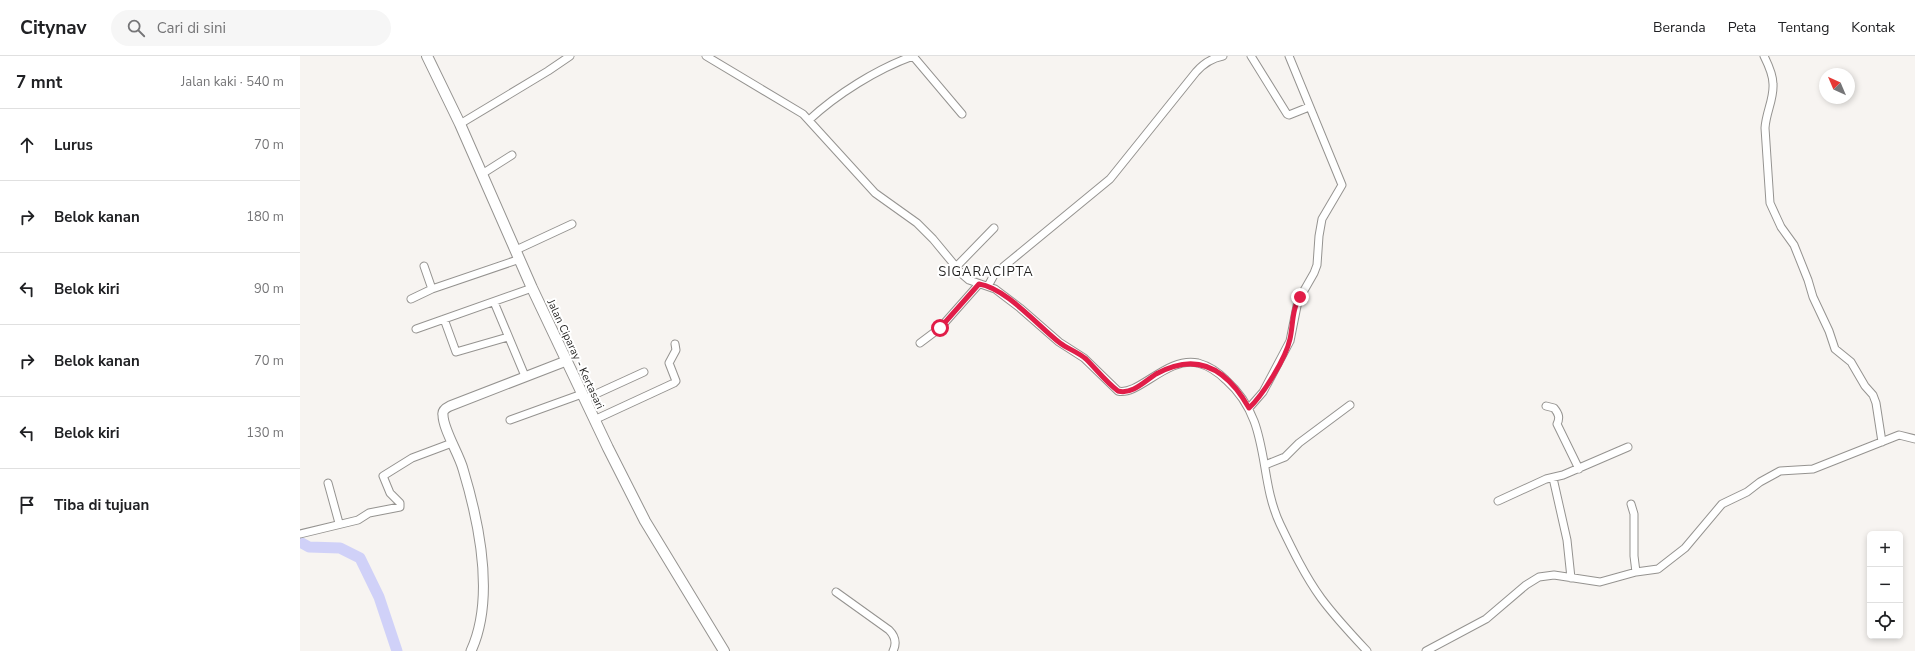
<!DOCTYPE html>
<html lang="id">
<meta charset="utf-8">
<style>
:root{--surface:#fff;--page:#f6f6f6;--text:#202124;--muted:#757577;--line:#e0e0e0}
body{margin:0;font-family:"Nunito Sans",sans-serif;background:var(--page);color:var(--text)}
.controls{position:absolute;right:12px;bottom:12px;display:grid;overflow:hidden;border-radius:6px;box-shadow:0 2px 6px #0003}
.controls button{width:36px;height:36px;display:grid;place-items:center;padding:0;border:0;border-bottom:1px solid var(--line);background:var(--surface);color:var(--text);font:20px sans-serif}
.compass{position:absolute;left:1519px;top:12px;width:36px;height:36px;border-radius:50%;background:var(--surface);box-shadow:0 2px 6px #0003;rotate:316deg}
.stop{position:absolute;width:12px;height:12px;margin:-9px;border:3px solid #e11d48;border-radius:50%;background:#fff}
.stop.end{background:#e11d48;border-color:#fff;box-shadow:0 1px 4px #0008}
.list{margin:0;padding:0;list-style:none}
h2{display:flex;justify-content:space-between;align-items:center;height:52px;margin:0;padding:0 16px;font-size:17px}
h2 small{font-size:13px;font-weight:400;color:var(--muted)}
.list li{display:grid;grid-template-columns:26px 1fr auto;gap:12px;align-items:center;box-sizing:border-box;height:72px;padding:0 16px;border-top:1px solid var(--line)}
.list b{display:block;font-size:15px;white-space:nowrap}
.list em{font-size:13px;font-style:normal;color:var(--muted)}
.icon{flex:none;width:22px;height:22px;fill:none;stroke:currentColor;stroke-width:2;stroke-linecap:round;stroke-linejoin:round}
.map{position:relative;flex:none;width:1615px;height:595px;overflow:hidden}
header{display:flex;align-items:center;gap:24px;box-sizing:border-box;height:56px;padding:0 20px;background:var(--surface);border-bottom:1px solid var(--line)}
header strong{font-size:19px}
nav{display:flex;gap:22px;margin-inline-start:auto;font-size:14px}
.search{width:280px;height:36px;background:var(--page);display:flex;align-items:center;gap:10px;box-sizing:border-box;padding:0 14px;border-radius:22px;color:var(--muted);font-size:15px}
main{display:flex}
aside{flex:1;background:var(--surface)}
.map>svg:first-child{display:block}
</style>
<header>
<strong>Citynav</strong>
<div class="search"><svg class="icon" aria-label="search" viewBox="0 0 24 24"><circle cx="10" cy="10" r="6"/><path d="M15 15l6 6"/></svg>Cari di sini</div>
<nav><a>Beranda</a><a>Peta</a><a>Tentang</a><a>Kontak</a></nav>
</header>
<main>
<aside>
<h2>7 mnt<small>Jalan kaki · 540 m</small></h2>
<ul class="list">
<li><svg class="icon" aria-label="ahead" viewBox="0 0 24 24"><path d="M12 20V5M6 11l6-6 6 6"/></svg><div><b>Lurus</b></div><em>70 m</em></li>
<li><svg class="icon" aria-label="right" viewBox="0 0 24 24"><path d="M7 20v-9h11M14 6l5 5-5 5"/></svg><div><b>Belok kanan</b></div><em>180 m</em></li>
<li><svg class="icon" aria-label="left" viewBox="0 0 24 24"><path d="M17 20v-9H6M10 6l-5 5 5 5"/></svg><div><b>Belok kiri</b></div><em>90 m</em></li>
<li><svg class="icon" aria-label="right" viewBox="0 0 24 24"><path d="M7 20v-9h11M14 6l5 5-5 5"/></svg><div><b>Belok kanan</b></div><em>70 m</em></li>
<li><svg class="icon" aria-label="left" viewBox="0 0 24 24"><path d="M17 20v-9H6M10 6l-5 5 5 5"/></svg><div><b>Belok kiri</b></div><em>130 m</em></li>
<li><svg class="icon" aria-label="arrive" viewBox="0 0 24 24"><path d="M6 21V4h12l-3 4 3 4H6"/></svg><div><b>Tiba di tujuan</b></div></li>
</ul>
</aside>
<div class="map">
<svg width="1615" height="595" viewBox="0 0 1615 595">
<rect width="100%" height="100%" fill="#f7f4f1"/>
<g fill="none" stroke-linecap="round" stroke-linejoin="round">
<path stroke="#d0d1f8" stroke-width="11" d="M 0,486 L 9,491 L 40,492 L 60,502 L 79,541 L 97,595"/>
<g stroke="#959390" stroke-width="9">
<path id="minor" d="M 406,0 L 503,58 L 575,137 L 617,167 L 633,183 L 662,218 L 669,224 L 695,233 L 720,252 L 759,286 L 784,302 L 818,335 C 839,340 867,300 898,307 C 909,310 918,316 926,324 C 972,365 957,419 980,468 C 992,493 1005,520 1021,542 C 1035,561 1051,578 1067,595
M 951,0 L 987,58 L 989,59 L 1009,51
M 1464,0 C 1468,8 1473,18 1473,28 C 1474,43 1466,56 1465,72 L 1470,147 L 1481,171 L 1494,189 L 1508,224 L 1513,241 L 1529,275 L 1535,293 L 1551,306 L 1565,330 L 1573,339 L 1576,347 L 1582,386
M 509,64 C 537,38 577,13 613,0 L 662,58
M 160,68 L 248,15 L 270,0
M 182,118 L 212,99
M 216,194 L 272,168
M 124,210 L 132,233
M 655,212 L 694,172
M 688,230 L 694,219 L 703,211 L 810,123 L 896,16 C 903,8 912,2 923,0
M 111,243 L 132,233 L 220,203
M 194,246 L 225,320
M 144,263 L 156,296 L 208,281
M 116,273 L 232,232
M 620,287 L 640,272 L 679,228
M 285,343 L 344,316
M 1246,350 L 1254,352 C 1259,358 1260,362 1257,368 L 1279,413
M 949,352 L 963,336 L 990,285 L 998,245 L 1014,217 L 1017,209 L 1019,180 L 1022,163 L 1042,129 L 989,0
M 210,364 L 282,338
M 294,364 L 374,327 L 376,325 L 369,307 L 376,294 L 375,288
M 965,409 L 985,401 L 999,387 L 1050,349
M 1253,422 L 1267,484 L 1271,522
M 28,427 L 39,467
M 1198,445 L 1246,423 L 1263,419 L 1328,391
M 1331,448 L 1334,458 L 1334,500 L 1336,516
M 0,478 L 58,464 L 69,457 L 100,451 L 100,447 L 90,437 L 83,420 L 112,402 L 152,387
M 536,536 L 589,574 C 595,580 597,587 593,595
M 1126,595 L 1186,563 L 1226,529 L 1239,521 L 1254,519 L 1300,526 L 1336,516 L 1358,513 L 1385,492 L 1422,448 L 1447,436 L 1460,426 L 1480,415 L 1513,413 L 1599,379 L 1615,383"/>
</g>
<g stroke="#959390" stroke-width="11">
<path id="tertiary" d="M 171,595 C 195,543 179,466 163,413 C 159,398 143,373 143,359 C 142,355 146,352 150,350 L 266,305"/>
</g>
<g stroke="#959390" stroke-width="12">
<path id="secondary" d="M 127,0 L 160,68 L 232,232 L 308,392 L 345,465 L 424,595"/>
</g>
<use href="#minor" stroke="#fff" stroke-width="7"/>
<use href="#tertiary" stroke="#fff" stroke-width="9"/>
<use href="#secondary" stroke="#fff" stroke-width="10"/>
</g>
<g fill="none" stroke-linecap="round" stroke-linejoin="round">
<path stroke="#e11d48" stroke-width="5" d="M 640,272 L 679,228 C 706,232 738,270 760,287 C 768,293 778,296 786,303 C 797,314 806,326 818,335 C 832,339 845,325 856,318 C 897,295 927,313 949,352 C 963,339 986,302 990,283 C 993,270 992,252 1000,241"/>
</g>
<g text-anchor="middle" stroke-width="4" stroke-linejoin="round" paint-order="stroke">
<g font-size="11" fill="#201f1e" stroke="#fff">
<text transform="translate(276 298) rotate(65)" y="4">Jalan Ciparay - Kertasari</text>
</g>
<g font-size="13" letter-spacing="1" fill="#201f1e" stroke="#fff">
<text x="686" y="220">SIGARACIPTA</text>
</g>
</g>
</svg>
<div class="controls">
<button>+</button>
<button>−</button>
<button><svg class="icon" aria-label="locate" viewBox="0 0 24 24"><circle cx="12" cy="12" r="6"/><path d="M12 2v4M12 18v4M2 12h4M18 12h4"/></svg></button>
</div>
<svg class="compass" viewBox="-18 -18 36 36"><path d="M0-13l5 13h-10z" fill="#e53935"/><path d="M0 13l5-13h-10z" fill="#757577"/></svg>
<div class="stop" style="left:640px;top:272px"></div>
<div class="stop end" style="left:1000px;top:241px"></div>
</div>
</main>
